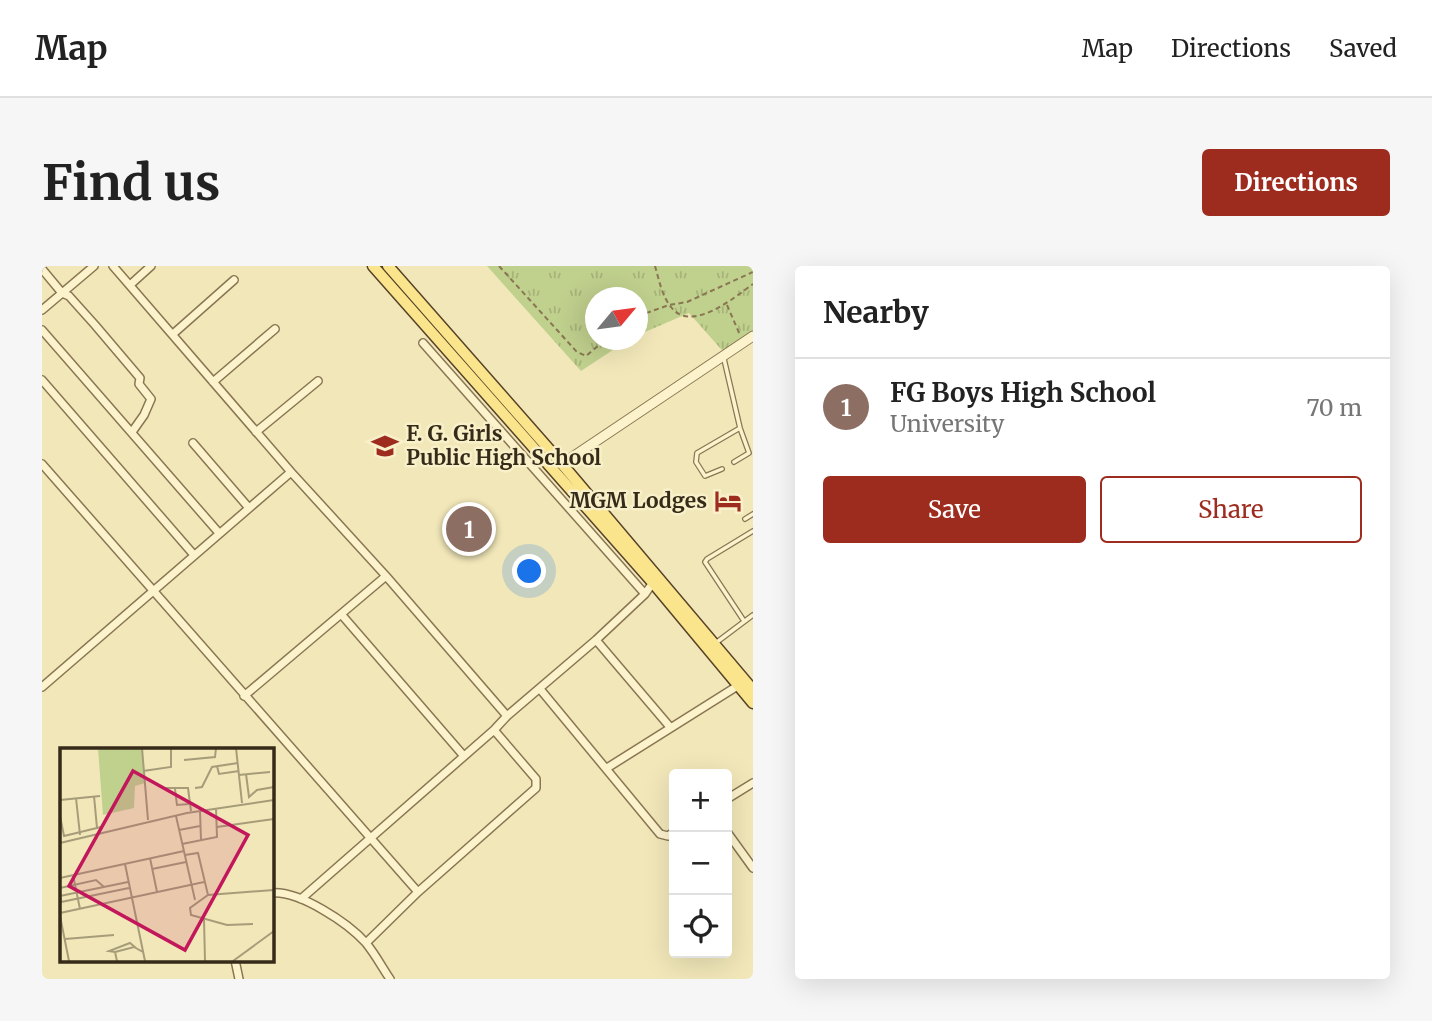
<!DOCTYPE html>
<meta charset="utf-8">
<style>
:root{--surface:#fff;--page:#f6f6f6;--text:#222;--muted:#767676;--line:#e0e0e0;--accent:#9d2c1e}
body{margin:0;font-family:Merriweather,serif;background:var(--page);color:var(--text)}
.controls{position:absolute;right:21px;bottom:21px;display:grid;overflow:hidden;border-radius:7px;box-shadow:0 7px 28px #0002}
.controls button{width:63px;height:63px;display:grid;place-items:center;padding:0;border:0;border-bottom:2px solid var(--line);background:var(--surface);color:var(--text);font:35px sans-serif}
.compass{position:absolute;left:543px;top:21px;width:63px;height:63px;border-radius:50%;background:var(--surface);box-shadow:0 7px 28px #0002;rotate:61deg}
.you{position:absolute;left:488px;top:306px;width:24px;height:24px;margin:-18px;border:5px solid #fff;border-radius:50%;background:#1a73e8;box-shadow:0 0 0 10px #1a73e833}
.badge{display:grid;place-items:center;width:46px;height:46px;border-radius:50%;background:var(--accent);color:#fff;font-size:23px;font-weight:700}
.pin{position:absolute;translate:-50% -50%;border:4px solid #fff;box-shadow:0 2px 7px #0006}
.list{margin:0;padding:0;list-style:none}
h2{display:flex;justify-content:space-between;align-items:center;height:91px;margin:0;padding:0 28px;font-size:30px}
h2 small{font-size:23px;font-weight:400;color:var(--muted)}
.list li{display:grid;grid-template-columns:46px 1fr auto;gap:21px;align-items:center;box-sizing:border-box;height:98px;padding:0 28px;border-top:2px solid var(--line)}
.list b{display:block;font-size:26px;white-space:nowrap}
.list p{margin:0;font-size:23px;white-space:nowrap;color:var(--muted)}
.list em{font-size:23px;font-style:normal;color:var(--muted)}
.actions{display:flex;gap:14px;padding:21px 28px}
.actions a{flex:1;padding:16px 0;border:2px solid var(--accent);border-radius:7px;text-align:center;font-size:24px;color:var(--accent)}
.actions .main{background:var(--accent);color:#fff}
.icon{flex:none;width:38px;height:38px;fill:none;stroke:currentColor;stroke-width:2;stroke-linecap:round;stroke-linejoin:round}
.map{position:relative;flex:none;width:711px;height:713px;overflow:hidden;border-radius:7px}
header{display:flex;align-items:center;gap:42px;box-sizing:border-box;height:98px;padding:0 35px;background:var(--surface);border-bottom:2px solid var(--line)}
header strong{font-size:33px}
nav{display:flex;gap:38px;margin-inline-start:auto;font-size:24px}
.intro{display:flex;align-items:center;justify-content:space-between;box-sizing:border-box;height:168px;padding:0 42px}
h1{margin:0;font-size:49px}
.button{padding:18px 32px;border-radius:7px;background:var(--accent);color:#fff;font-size:24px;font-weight:700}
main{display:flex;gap:42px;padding:0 42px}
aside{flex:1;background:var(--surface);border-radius:7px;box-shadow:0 7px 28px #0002}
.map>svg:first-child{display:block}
</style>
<header>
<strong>Map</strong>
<nav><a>Map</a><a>Directions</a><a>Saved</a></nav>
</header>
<div class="intro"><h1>Find us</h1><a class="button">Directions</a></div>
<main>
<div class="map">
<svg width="711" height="713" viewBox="0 0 711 713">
<defs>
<pattern id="grass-tufts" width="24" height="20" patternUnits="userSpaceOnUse" patternTransform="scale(1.75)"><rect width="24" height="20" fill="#c0d08d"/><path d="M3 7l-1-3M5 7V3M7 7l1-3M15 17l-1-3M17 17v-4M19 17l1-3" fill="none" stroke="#a6b379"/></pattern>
</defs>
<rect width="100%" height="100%" fill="#f1e7b9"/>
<path fill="url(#grass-tufts)" d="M 445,0 L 711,0 L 711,74 L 686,91 L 647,47 L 596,69 L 596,32 L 554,32 L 554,74 L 586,74 L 539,105 Z"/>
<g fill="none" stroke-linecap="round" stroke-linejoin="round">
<g stroke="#897653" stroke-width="6">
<path id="service" d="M 682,93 L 698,162 L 707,187 L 692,196
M 680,203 L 663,210 L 654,196 L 655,187 L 698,162
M 703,253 L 711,248
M 702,355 L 663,296 L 665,293 L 711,265
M 675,376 L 711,349"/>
</g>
<g stroke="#897653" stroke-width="10">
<path id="minor" d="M 71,0 L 249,206 L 344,310 L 465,450
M 0,3 L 20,27 L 27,30 L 53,59 L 98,112 L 97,118 L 109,133 L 102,149 L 90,166
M 88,19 L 109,0
M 0,44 L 52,0
M 0,64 L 177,267
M 131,68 L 192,14
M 381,77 L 603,328
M 0,114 L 152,289
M 171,116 L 233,63
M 214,166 L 276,115
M 151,177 L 207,242
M 0,198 L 376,626
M 299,348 L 421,489
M 554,374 L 628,461
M 0,421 L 249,206
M 498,423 L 618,568 L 626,570 L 632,566
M 202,430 L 344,310
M 565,502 L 697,419
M 685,533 L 711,517
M 685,566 L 711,602
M 229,627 C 257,624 306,657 324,677 C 333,688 340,701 348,713
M 259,633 L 452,464 L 465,450 L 554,374 L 603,328 L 612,315
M 324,677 L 376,626 L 494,522 L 494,513 L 452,464
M 193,694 L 197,713"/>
</g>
<g stroke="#897653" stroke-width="11">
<path id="tertiary" d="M 520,198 L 711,70"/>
</g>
<g stroke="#564228" stroke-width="13">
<path id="primary" d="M 331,0 L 612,318 L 711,437
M 346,0 L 520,198 L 711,424"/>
</g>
<path stroke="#897653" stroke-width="2" stroke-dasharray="5 3.5" stroke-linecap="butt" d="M 457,0 L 535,86 L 544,90 L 563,74
M 613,0 C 617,14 620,30 629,41 C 649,68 693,31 711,18
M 685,39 L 698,69
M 596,50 L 627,39 L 645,36 L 711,6"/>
<use href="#service" stroke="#fcf3cd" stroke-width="3.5"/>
<use href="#minor" stroke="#fcf3cd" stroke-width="7"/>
<use href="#tertiary" stroke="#fcf3cd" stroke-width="9"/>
<use href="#primary" stroke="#fae48c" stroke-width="10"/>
</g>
<defs>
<g id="school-bare" transform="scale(2.1)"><path d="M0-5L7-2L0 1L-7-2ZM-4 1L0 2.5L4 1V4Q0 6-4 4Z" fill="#9d2c1e" stroke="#f8f0c9" stroke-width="2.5" paint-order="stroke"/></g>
<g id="hotel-bare" transform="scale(2.1)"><path d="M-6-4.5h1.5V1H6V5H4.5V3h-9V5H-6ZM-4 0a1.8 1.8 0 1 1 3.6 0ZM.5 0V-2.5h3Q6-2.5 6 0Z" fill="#9d2c1e" stroke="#f8f0c9" stroke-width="2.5" paint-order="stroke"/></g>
</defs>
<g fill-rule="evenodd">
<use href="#school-bare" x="343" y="180"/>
<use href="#hotel-bare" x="686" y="235"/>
</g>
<g text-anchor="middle" stroke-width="5" stroke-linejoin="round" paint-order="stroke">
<g font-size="21" font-weight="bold" fill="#362b19" stroke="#f8f0c9" text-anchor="start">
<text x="364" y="175">F. G. Girls<tspan x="364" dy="24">Public High School</tspan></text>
<text x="665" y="242" text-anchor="end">MGM Lodges</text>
</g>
</g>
<g transform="translate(18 482)">
<rect width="214" height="214" fill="#f1e7b9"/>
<path d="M 38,0 L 82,0 L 85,35 L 75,38 L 74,60 L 43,67 Z" fill="#c0d08d"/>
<path fill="none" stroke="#a69c79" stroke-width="2" d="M 82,0 L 88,72M 176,0 L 182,55M 124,12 L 155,9 L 156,0M 157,18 L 159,26 L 179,23M 83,23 L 111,19 L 111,0M 186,26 L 189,49 L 197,42 L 214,39M 179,27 L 210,24M 103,40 L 128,40 L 131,63M 135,40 L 142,39 L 152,19 L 178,15M 115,41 L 117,57 L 129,56M 34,48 L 37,80M 16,50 L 20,87M 0,52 L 40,48M 140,63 L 141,92M 0,68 L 4,88 L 41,79M 116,68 L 135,152M 157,79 L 214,71M 119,82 L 140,78M 0,95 L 127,65 L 214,52M 122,96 L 157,89 L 156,60M 125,107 L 138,105 L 148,147M 90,110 L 97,144M 65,116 L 85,213M 92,121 L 126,114M 13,127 L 20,161M 0,130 L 124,103M 0,140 L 36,132 L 44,139M 0,147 L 1,154 L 69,140M 0,148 L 68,134M 0,165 L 144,134M 0,168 L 9,213M 144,171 L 145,213M 193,176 L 167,177 L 131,167 L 130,160 L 148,147 L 214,142M 5,191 L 54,187M 55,204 L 49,203 L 70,195 L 76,200M 57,213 L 55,204 L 74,199 L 83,204M 173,213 L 214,183"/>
<path fill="#c2185b" fill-opacity="0.15" stroke="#c2185b" stroke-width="3.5" d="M 73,23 L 188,87 L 125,202 L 9,138 Z"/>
<rect width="214" height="214" fill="none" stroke="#362b19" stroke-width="3.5"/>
</g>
</svg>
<div class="controls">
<button>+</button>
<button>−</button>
<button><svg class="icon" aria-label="locate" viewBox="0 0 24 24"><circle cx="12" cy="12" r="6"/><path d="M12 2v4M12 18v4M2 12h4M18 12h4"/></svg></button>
</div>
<svg class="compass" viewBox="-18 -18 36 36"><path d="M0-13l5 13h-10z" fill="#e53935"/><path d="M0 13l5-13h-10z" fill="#767676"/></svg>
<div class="you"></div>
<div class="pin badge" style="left:427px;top:263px;background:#8d6e63">1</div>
</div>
<aside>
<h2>Nearby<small></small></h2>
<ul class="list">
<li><span class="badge" style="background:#8d6e63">1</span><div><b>FG Boys High School</b><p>University</p></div><em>70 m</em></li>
</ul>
<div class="actions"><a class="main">Save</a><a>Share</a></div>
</aside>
</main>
